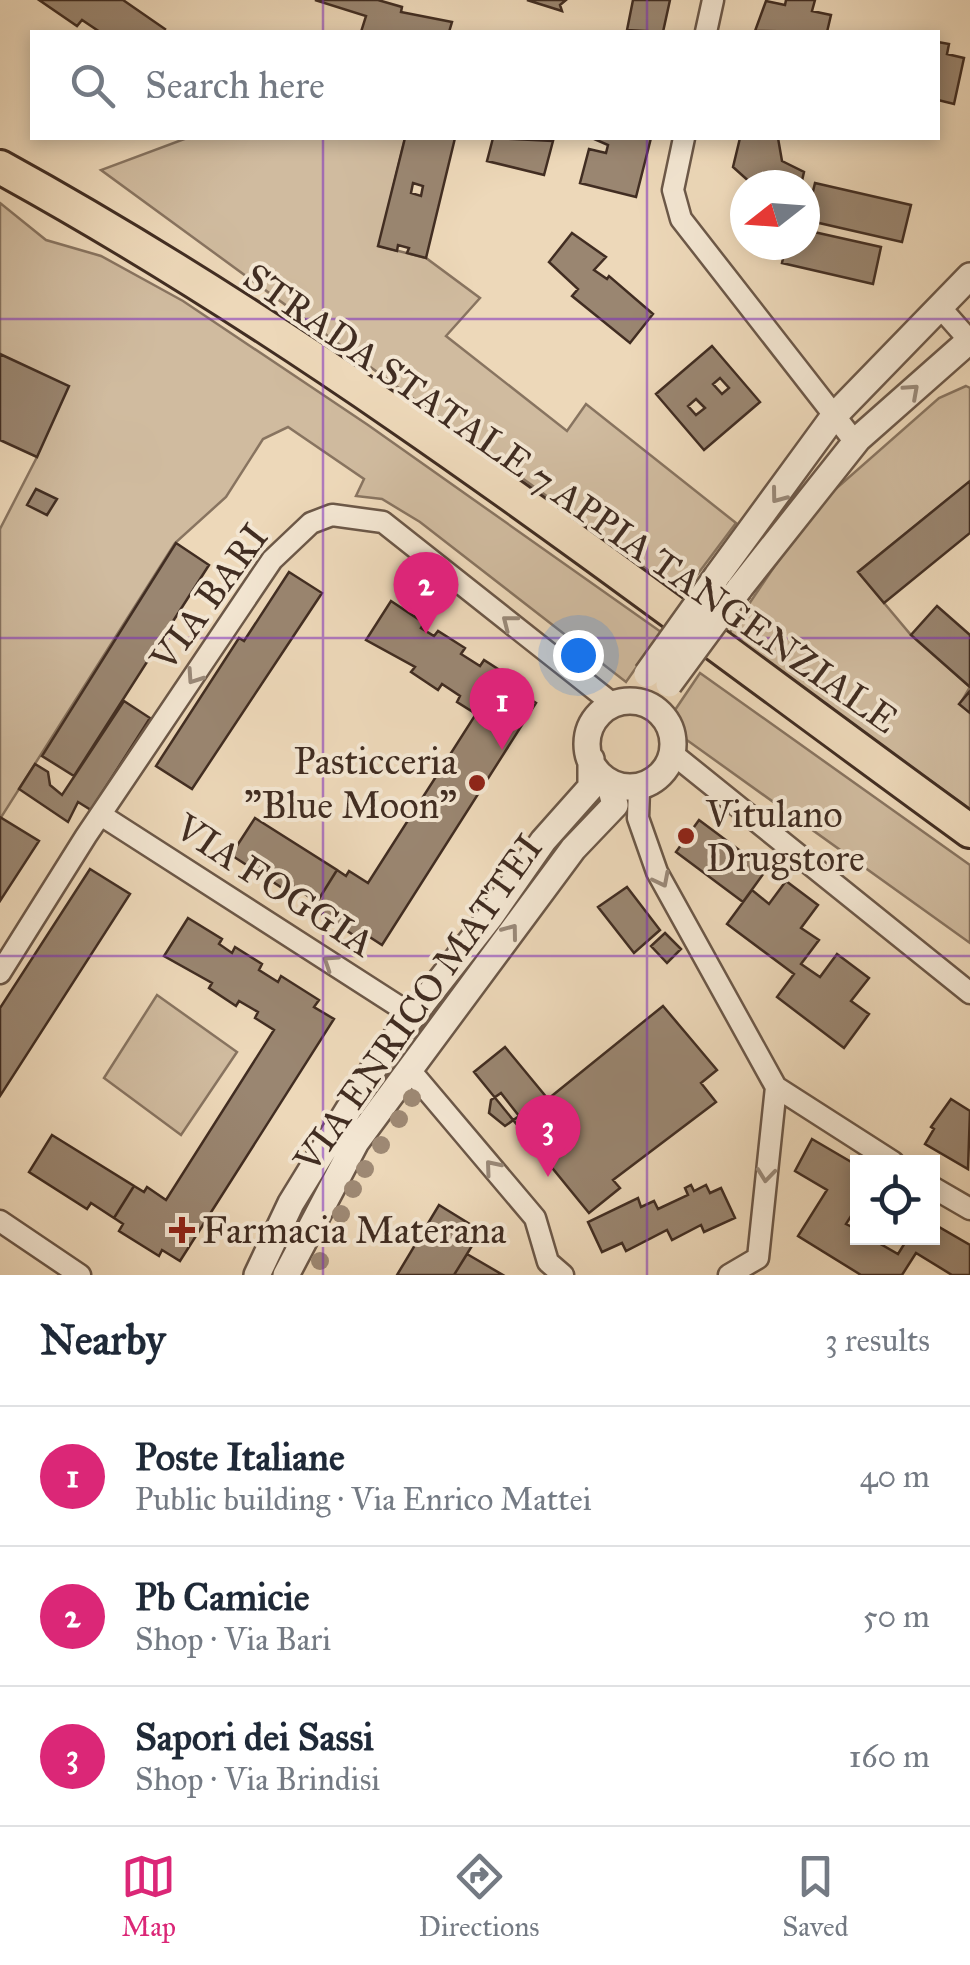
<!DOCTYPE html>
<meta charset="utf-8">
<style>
:root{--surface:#fff;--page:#f2f2f3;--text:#1f2937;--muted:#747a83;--line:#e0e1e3;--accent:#db2777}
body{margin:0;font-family:"IM FELL Great Primer",serif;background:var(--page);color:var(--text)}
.controls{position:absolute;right:30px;bottom:30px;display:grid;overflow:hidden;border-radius:0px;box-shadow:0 5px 15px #0003}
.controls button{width:90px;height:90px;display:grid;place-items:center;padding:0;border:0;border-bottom:2px solid var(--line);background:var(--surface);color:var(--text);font:50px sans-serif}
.compass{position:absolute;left:730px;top:170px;width:90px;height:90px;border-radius:50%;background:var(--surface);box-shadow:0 5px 15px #0003;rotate:253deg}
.you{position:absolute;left:578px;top:655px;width:35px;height:35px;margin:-25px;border:8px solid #fff;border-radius:50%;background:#1a73e8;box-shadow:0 0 0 15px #1a73e833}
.badge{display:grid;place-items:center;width:65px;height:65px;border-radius:50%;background:var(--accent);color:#fff;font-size:32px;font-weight:700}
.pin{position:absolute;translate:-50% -82px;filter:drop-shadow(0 2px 5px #0008)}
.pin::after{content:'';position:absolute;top:52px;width:35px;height:30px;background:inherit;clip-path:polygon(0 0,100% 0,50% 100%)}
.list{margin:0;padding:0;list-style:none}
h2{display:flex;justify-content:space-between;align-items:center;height:130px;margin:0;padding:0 40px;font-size:42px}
h2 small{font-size:32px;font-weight:400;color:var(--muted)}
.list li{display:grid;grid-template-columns:65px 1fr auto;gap:30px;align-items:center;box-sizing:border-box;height:140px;padding:0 40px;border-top:2px solid var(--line)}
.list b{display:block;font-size:38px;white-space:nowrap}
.list p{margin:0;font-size:32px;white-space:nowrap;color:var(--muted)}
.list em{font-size:32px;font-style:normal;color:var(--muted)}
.icon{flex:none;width:55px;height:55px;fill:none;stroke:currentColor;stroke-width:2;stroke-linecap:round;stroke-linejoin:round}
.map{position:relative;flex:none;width:970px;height:1275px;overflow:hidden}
.search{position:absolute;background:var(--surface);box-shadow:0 5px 15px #0003;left:30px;right:30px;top:30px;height:110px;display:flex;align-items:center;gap:25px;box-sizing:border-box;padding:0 35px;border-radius:0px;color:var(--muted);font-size:38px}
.sheet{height:550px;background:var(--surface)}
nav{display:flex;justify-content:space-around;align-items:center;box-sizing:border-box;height:140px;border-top:2px solid var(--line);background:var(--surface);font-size:28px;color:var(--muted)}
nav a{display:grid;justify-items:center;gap:5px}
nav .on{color:var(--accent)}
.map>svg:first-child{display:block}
</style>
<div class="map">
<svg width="970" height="1275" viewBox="0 0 970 1275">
<rect width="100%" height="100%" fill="#edd8b9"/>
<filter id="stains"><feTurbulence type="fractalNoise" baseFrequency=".002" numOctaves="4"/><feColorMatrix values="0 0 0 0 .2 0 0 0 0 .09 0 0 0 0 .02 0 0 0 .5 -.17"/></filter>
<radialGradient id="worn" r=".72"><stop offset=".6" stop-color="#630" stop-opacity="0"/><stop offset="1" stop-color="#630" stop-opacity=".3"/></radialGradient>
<path fill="#d0bb9f" stroke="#887460" stroke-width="2.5" d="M 187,138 L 405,138 L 379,246 L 426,258 L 480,298 L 446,336 L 567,431 L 586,404 L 736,523 L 682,595 L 101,170 Z
M 0,203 L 46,240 L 101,256 L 183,301 L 368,425 L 661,632 L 626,682 L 420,522 L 382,499 L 356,496 L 364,479 L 288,427 L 263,439 L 226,497 L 175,543 L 0,819 L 0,529 L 37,457 L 0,354 Z
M 966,386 L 970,388 L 970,481 L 858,572 L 911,635 L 970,687 L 960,704 L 970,713 L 970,809 L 728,635 L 814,508 L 939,398 Z
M 700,673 L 970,865 L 970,943 L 684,738 L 673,713 Z
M 157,995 L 237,1052 L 181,1135 L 104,1078 Z"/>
<path fill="#9a8671" stroke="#412d22" stroke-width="2.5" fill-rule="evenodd" d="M 39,0 L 123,0 L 165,29 L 163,32 L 100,32 L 82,20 L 77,26 Z
M 315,0 L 378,0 L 402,7 L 401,12 L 452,22 L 449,32 L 361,32 L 366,16 Z
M 527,0 L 566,0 L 560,5 L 562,11 Z
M 633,0 L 670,0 L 663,32 L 627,30 Z
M 786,0 L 815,0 L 812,11 L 831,15 L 827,32 L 755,31 L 766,1 L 785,5 Z
M 938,42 L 949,44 L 947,54 L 964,58 L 954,104 L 938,100 Z
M 405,138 L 455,138 L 426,258 L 407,253 L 409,248 L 398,245 L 397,251 L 378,246 ZM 413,183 L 423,186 L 421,196 L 411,193 Z
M 493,138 L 553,141 L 544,175 L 487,161 Z
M 592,138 L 651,138 L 636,197 L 580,183 L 589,149 L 606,153 L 608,145 Z
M 740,138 L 778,138 L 782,161 L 804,172 L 801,185 L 753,185 L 733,167 Z
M 815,183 L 911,205 L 902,242 L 806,220 Z
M 805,230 L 881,247 L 873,284 L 782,263 L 786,245 L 805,245 Z
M 572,233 L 606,257 L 594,270 L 607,279 L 609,276 L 653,314 L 630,343 L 572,296 L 578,289 L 549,262 Z
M 712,346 L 760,402 L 704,450 L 656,394 ZM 720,378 L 729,388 L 722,394 L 713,384 ZM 696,399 L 705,408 L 696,415 L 688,406 Z
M 0,354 L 69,386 L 37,457 L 0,440 Z
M 970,481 L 970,533 L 884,603 L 858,572 Z
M 36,489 L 57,499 L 47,515 L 27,505 Z
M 176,543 L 209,565 L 74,776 L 42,756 Z
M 289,572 L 322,593 L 192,789 L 156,766 L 239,638 L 244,641 Z
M 391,601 L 424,623 L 421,628 L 434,636 L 438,631 L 465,648 L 461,654 L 480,666 L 484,660 L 521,684 L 517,691 L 536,703 L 382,945 L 365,934 L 361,940 L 321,914 L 325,908 L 317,902 L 337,870 L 346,876 L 349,871 L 368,883 L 476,714 L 457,702 L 460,696 L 442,684 L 438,690 L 411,672 L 415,667 L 366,640 Z
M 937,606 L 970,635 L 970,687 L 911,635 Z
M 970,691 L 970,713 L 959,704 Z
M 124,701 L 150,718 L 91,810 L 78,802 L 68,822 L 19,789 L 35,764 L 48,772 L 50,785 L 62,795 Z
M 0,817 L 39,841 L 0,901 Z
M 255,818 L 337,870 L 317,902 L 294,887 L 290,893 L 231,855 Z
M 699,820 L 766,870 L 743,902 L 676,852 Z
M 90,869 L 130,894 L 0,1096 L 0,1008 Z
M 786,881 L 818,905 L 801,928 L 819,940 L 801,964 L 820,977 L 837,954 L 869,978 L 851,1001 L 869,1014 L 844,1048 L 777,997 L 794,974 L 727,924 L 752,890 L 769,904 Z
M 627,887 L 660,930 L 634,953 L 598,907 Z
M 188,918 L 222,939 L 219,944 L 232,953 L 235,947 L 262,964 L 259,970 L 278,982 L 281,976 L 319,1000 L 314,1007 L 334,1019 L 180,1261 L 162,1250 L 159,1256 L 119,1231 L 123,1224 L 114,1218 L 134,1186 L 144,1192 L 147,1187 L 166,1200 L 274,1030 L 255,1018 L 258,1012 L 239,1001 L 236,1006 L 209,988 L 212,983 L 164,956 Z
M 665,933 L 681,949 L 667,963 L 651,946 Z
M 663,1006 L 717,1070 L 701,1083 L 716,1102 L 613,1180 L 620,1188 L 589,1213 L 474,1072 L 505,1047 L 548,1099 Z
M 501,1093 L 519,1116 L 505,1126 L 489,1113 L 491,1100 Z
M 951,1099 L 970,1111 L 968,1169 L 925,1144 L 934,1129 L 931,1127 Z
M 52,1135 L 134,1186 L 114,1218 L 91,1203 L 87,1209 L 29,1172 Z
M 812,1139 L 858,1166 L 858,1205 L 846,1224 L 858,1230 L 858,1238 L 870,1238 L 898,1254 L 908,1238 L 932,1238 L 932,1223 L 970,1245 L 970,1275 L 952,1275 L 916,1253 L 902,1275 L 861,1275 L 798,1236 L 827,1190 L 795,1171 Z
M 691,1185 L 694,1191 L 706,1185 L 710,1193 L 721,1188 L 735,1218 L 704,1232 L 701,1225 L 672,1240 L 667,1230 L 626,1251 L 622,1243 L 602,1252 L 588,1222 L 638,1198 L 641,1207 L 654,1201 L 658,1209 L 688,1195 L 685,1188 Z
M 439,1205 L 481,1231 L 467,1254 L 454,1275 L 397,1275 Z
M 467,1254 L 503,1275 L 454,1275 Z"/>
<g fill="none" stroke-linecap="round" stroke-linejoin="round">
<g stroke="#6c5848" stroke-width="25">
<path id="minor" d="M 706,32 L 713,0
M 684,138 L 673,190 L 681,219 L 855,442
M 939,306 L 970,341
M 673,754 L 970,993
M 639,787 L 638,818 L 657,872 L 776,1087 L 758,1258 L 729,1275
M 101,815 L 412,1015
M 0,973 L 86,836 L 272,560 L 311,523 L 332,515 L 383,522 L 613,704
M 409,1069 L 535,1218 L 548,1262 L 563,1275
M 776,1087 L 893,1162
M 932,1187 L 970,1209
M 0,1221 L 80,1275"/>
</g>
<g stroke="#6c5848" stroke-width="30">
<path id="tertiary" d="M 717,576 L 834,416 L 970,276
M 739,589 L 858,439 L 970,340
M587 744a43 43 0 1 1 86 0a43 43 0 1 1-86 0Z
M 257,1275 L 291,1203 L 382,1055 L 490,917 L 543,841 L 591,787 L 591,759
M 286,1275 L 356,1142 L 573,849 L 615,805 L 609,782"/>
</g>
<g stroke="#412d22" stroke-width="38">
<path id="trunk" d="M 0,167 C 344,356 653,601 970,831"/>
</g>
<use href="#minor" stroke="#f3e6d2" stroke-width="20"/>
<use href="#tertiary" stroke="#f3e6d2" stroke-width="25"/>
<use href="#trunk" stroke="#edd8b9" stroke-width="32"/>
<g stroke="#6c5848" stroke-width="30" stroke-linecap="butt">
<path id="tertiary-bridge" d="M 647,674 L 717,576
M 669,684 L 739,589"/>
</g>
<use href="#tertiary-bridge" stroke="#f3e6d2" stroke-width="25"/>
</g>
<g fill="#9e8974">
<circle cx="412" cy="1098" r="9"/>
<circle cx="399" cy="1119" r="9"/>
<circle cx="381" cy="1145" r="9"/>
<circle cx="365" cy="1169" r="9"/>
<circle cx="353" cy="1189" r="9"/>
<circle cx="341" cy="1214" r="9"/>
<circle cx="329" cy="1237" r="9"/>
<circle cx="320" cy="1261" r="9"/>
</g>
<defs><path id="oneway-chevron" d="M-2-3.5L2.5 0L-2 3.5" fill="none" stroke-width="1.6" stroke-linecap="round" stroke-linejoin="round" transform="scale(2.5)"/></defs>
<g stroke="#9a8a7a">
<use href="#oneway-chevron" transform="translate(912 391) rotate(-42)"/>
<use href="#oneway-chevron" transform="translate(778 496) rotate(127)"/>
<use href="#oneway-chevron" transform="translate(509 622) rotate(-142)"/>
<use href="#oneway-chevron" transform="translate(194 677) rotate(124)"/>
<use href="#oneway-chevron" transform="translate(662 880) rotate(63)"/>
<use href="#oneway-chevron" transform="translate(511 931) rotate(-53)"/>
<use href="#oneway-chevron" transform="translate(330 962) rotate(-147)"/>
<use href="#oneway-chevron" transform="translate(492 1167) rotate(-130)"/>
<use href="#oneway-chevron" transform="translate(766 1175) rotate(96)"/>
</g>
<path fill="none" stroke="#7b2cbf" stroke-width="2.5" stroke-opacity="0.55" d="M 323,0 L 323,32M 647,0 L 647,32M 323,138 L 323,1275M 647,138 L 647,1275M 0,319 L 970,319M 0,638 L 970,638M 0,956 L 970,956"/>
<g fill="#8f2418" stroke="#f3e6d2" stroke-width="4">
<circle cx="477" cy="783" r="10"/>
<circle cx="686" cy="836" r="10"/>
<path d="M177 1215h10v10h10v10h-10v10h-10v-10h-10v-10h10z"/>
</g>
<g text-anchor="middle" stroke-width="8" stroke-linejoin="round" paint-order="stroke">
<g font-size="38" fill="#412d22" stroke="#f3e6d2">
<text transform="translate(571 498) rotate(35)" y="13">STRADA STATALE 7 APPIA TANGENZIALE</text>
<text transform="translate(209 597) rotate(-54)" y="13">VIA BARI</text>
<text transform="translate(275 885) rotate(33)" y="13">VIA FOGGIA</text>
<text transform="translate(418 1003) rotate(-55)" y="13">VIA ENRICO MATTEI</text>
</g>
<g font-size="38" fill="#412d22" stroke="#f3e6d2" text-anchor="start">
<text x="457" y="774" text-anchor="end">Pasticceria<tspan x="457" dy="44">"Blue Moon"</tspan></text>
<text x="706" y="827">Vitulano<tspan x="706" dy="44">Drugstore</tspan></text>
<text x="202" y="1243">Farmacia Materana</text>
</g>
</g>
<rect width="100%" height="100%" filter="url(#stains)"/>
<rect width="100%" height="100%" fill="url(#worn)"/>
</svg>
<div class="controls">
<button><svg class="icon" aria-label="locate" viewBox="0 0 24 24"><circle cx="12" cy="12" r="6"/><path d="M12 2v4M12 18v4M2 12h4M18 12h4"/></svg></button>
</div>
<svg class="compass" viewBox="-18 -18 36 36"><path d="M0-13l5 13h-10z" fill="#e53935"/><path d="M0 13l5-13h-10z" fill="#747a83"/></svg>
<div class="you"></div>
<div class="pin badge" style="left:502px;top:750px">1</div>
<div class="pin badge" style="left:426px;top:634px">2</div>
<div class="pin badge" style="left:548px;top:1177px">3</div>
<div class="search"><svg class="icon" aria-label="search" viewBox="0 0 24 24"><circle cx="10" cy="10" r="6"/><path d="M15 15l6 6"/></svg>Search here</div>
</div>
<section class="sheet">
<h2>Nearby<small>3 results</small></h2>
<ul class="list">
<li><span class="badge">1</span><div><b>Poste Italiane</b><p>Public building · Via Enrico Mattei</p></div><em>40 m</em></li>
<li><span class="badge">2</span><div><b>Pb Camicie</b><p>Shop · Via Bari</p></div><em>50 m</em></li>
<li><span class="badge">3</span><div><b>Sapori dei Sassi</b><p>Shop · Via Brindisi</p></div><em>160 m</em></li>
</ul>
</section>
<nav>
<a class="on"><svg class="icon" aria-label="map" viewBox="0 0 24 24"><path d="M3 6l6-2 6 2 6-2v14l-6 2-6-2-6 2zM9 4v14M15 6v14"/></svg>Map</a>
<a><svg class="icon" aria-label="directions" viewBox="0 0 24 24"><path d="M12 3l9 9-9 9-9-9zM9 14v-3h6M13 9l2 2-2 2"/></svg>Directions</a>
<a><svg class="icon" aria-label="saved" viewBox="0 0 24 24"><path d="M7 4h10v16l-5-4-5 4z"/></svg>Saved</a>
</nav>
